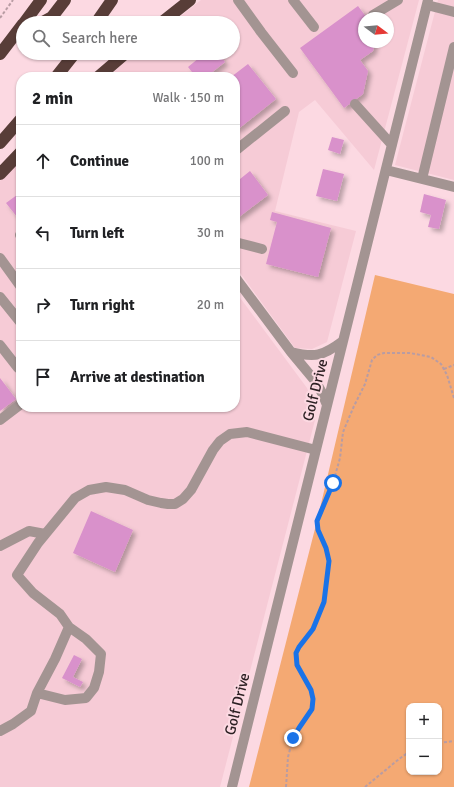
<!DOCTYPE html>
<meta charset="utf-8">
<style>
:root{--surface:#fff;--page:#f2f2f2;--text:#202124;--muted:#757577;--line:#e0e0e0}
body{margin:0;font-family:Signika,sans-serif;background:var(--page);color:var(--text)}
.controls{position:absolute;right:12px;bottom:12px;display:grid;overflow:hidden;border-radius:8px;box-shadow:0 1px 3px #0004}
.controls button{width:36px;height:36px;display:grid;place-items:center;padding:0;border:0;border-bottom:1px solid var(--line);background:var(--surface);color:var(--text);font:20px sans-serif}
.compass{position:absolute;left:358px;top:12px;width:36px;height:36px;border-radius:50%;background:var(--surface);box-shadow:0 1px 3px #0004;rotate:106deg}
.stop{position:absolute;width:12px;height:12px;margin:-9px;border:3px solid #1a73e8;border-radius:50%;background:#fff}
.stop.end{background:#1a73e8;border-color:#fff;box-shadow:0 1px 4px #0008}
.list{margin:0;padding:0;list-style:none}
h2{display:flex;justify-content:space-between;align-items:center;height:52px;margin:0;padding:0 16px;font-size:17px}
h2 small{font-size:13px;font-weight:400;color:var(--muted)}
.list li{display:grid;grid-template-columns:26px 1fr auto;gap:12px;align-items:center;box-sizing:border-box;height:72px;padding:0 16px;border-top:1px solid var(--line)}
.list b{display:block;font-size:15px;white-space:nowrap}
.list em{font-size:13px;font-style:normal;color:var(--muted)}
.icon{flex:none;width:22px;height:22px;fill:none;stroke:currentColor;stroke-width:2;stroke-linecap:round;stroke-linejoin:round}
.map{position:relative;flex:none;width:454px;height:787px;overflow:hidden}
.search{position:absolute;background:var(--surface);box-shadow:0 1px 3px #0004;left:16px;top:16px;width:224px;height:44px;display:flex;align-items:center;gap:10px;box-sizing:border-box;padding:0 14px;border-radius:22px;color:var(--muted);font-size:15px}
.panel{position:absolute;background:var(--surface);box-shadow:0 1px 3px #0004;left:16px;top:72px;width:224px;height:340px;border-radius:16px}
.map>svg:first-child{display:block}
</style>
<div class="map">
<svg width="454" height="787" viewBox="0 0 454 787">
<defs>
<filter id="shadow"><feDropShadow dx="3.5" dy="3.5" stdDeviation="2" flood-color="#0004"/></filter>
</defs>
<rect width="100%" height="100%" fill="#fcd9e2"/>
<path fill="#f6cbd6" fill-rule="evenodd" d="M 201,0 L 419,0 L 374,170 L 315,100 L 299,112 L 275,211 L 356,231 L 327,342 L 312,349 L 295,348 L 235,266 L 235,77 L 108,77 L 135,53 L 233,53 L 233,23 L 172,23 ZM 364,18 L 388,18 L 388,42 L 364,42 Z
M 438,0 L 454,0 L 454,180 L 395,165 Z
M 21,160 L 21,407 L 235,407 L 235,291 L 307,388 L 313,404 L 315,420 L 220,787 L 0,787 L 0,181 Z"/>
<path fill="#f4a973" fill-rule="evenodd" d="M 375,275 L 454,294 L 454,787 L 249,787 L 317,521 ZM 409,706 L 439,706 L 439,772 L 409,772 Z"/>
<path fill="#d991cb" filter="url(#shadow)" d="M 358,6 L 367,18 L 364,18 L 364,42 L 375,42 L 373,51 L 360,60 L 368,71 L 363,94 L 344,108 L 300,48 Z
M 205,53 L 218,53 L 225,62 L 206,77 L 196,77 L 188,67 Z
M 248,64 L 276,99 L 237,130 L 235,127 L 235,77 L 231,77 Z
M 332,137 L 344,140 L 340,154 L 328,150 Z
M 323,169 L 344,174 L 337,201 L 316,196 Z
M 250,171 L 268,195 L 235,220 L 235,183 Z
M 21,192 L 21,222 L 6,203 Z
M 424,194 L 446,200 L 439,229 L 428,227 L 431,215 L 420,212 Z
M 272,212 L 331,228 L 318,277 L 266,264 L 277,222 L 270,220 Z
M 0,378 L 16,399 L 0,411 Z
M 91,511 L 133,530 L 115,572 L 73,553 Z
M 74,655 L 82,659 L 73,677 L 83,682 L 80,687 L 62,678 Z"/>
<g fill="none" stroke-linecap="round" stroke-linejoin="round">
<path stroke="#b89ca3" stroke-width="2" stroke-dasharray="3 2" stroke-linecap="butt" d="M 0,18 L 13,0
M 444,369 L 454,365
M 439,743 L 454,741
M 286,787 L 288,757 L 293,738 L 312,709 L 313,699 L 311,690 L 297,665 L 296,653 L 299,647 L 313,629 L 324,602 L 329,561 L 326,548 L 318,530 L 317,521 L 333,483 L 340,458 L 343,432 L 354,406 L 365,384 L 372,360 L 377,355 L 384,353 L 410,353 L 431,357 L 441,364 L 447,375 L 454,398
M 365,787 L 399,759 L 409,752"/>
<path stroke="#a39492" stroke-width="10" d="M 238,0 L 261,32 L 293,73
M 293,0 L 314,27
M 427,5 L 454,12
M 373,15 L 398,0
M 355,104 L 392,145
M 235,151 L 285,111
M 386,170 L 454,187
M 422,179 L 454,47
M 20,235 L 21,236
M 235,242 L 262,249
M 0,258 L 21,287
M 235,277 L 291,352 L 316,382 L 322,393 L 327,405
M 0,297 L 21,323
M 0,345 L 18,368 L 21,366
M 291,352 C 315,358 323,356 343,341
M 0,420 L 21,404
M 0,546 L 29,531 L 45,534
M 37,693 L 65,700 L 86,698 L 94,688 L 99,672 L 101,654 L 86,639 L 69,627
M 0,731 L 13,724 L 31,711 L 37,693 L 55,659 L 69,627 L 60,614 L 33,593 L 17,575 L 38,543 L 75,498 L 89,490 L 106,487 L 125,490 L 148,500 L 161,503 L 168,504 L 175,504 L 183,499 L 191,490 L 213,450 L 220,441 L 230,434 L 247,432 L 316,450
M 232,787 L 428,0"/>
<path stroke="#583d38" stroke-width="12" d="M 24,23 L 41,0
M 41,23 L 52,17 L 65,0
M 96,23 L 112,0
M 161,23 L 190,0
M 0,54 L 23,24
M 56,77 L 75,53
M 98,77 L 126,53
M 0,143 L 21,119
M 0,174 L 21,152"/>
</g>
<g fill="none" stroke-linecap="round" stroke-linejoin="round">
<path stroke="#1a73e8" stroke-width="5" d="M 293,738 L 299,728 L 312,709 L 313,699 L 311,690 L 297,665 L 296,653 L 299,647 L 313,629 L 324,602 L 329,561 L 326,548 L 318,530 L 317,521 L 333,483"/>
</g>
<g text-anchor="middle" stroke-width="4" stroke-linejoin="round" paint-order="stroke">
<g font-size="15" fill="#2c2023" stroke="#fcd9e2">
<text transform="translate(315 390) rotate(-76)" y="5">Golf Drive</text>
<text transform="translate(237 704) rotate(-76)" y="5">Golf Drive</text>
</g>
</g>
</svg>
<div class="controls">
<button>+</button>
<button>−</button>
</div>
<svg class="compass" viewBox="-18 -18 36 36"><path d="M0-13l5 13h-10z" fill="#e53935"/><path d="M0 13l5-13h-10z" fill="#757577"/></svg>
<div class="stop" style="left:333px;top:483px"></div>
<div class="stop end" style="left:293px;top:738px"></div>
<div class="search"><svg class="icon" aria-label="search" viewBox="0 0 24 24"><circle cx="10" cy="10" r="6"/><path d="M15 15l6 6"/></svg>Search here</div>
<section class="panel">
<h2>2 min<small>Walk · 150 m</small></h2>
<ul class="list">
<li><svg class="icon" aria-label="ahead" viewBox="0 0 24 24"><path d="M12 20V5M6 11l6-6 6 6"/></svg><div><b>Continue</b></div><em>100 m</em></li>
<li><svg class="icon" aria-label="left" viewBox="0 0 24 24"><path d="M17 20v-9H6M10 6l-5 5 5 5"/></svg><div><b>Turn left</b></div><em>30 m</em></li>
<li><svg class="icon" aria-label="right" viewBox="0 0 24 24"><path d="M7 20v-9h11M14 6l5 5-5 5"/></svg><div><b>Turn right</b></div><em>20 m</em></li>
<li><svg class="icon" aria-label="arrive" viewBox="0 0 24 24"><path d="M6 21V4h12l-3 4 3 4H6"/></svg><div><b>Arrive at destination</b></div></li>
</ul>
</section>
</div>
